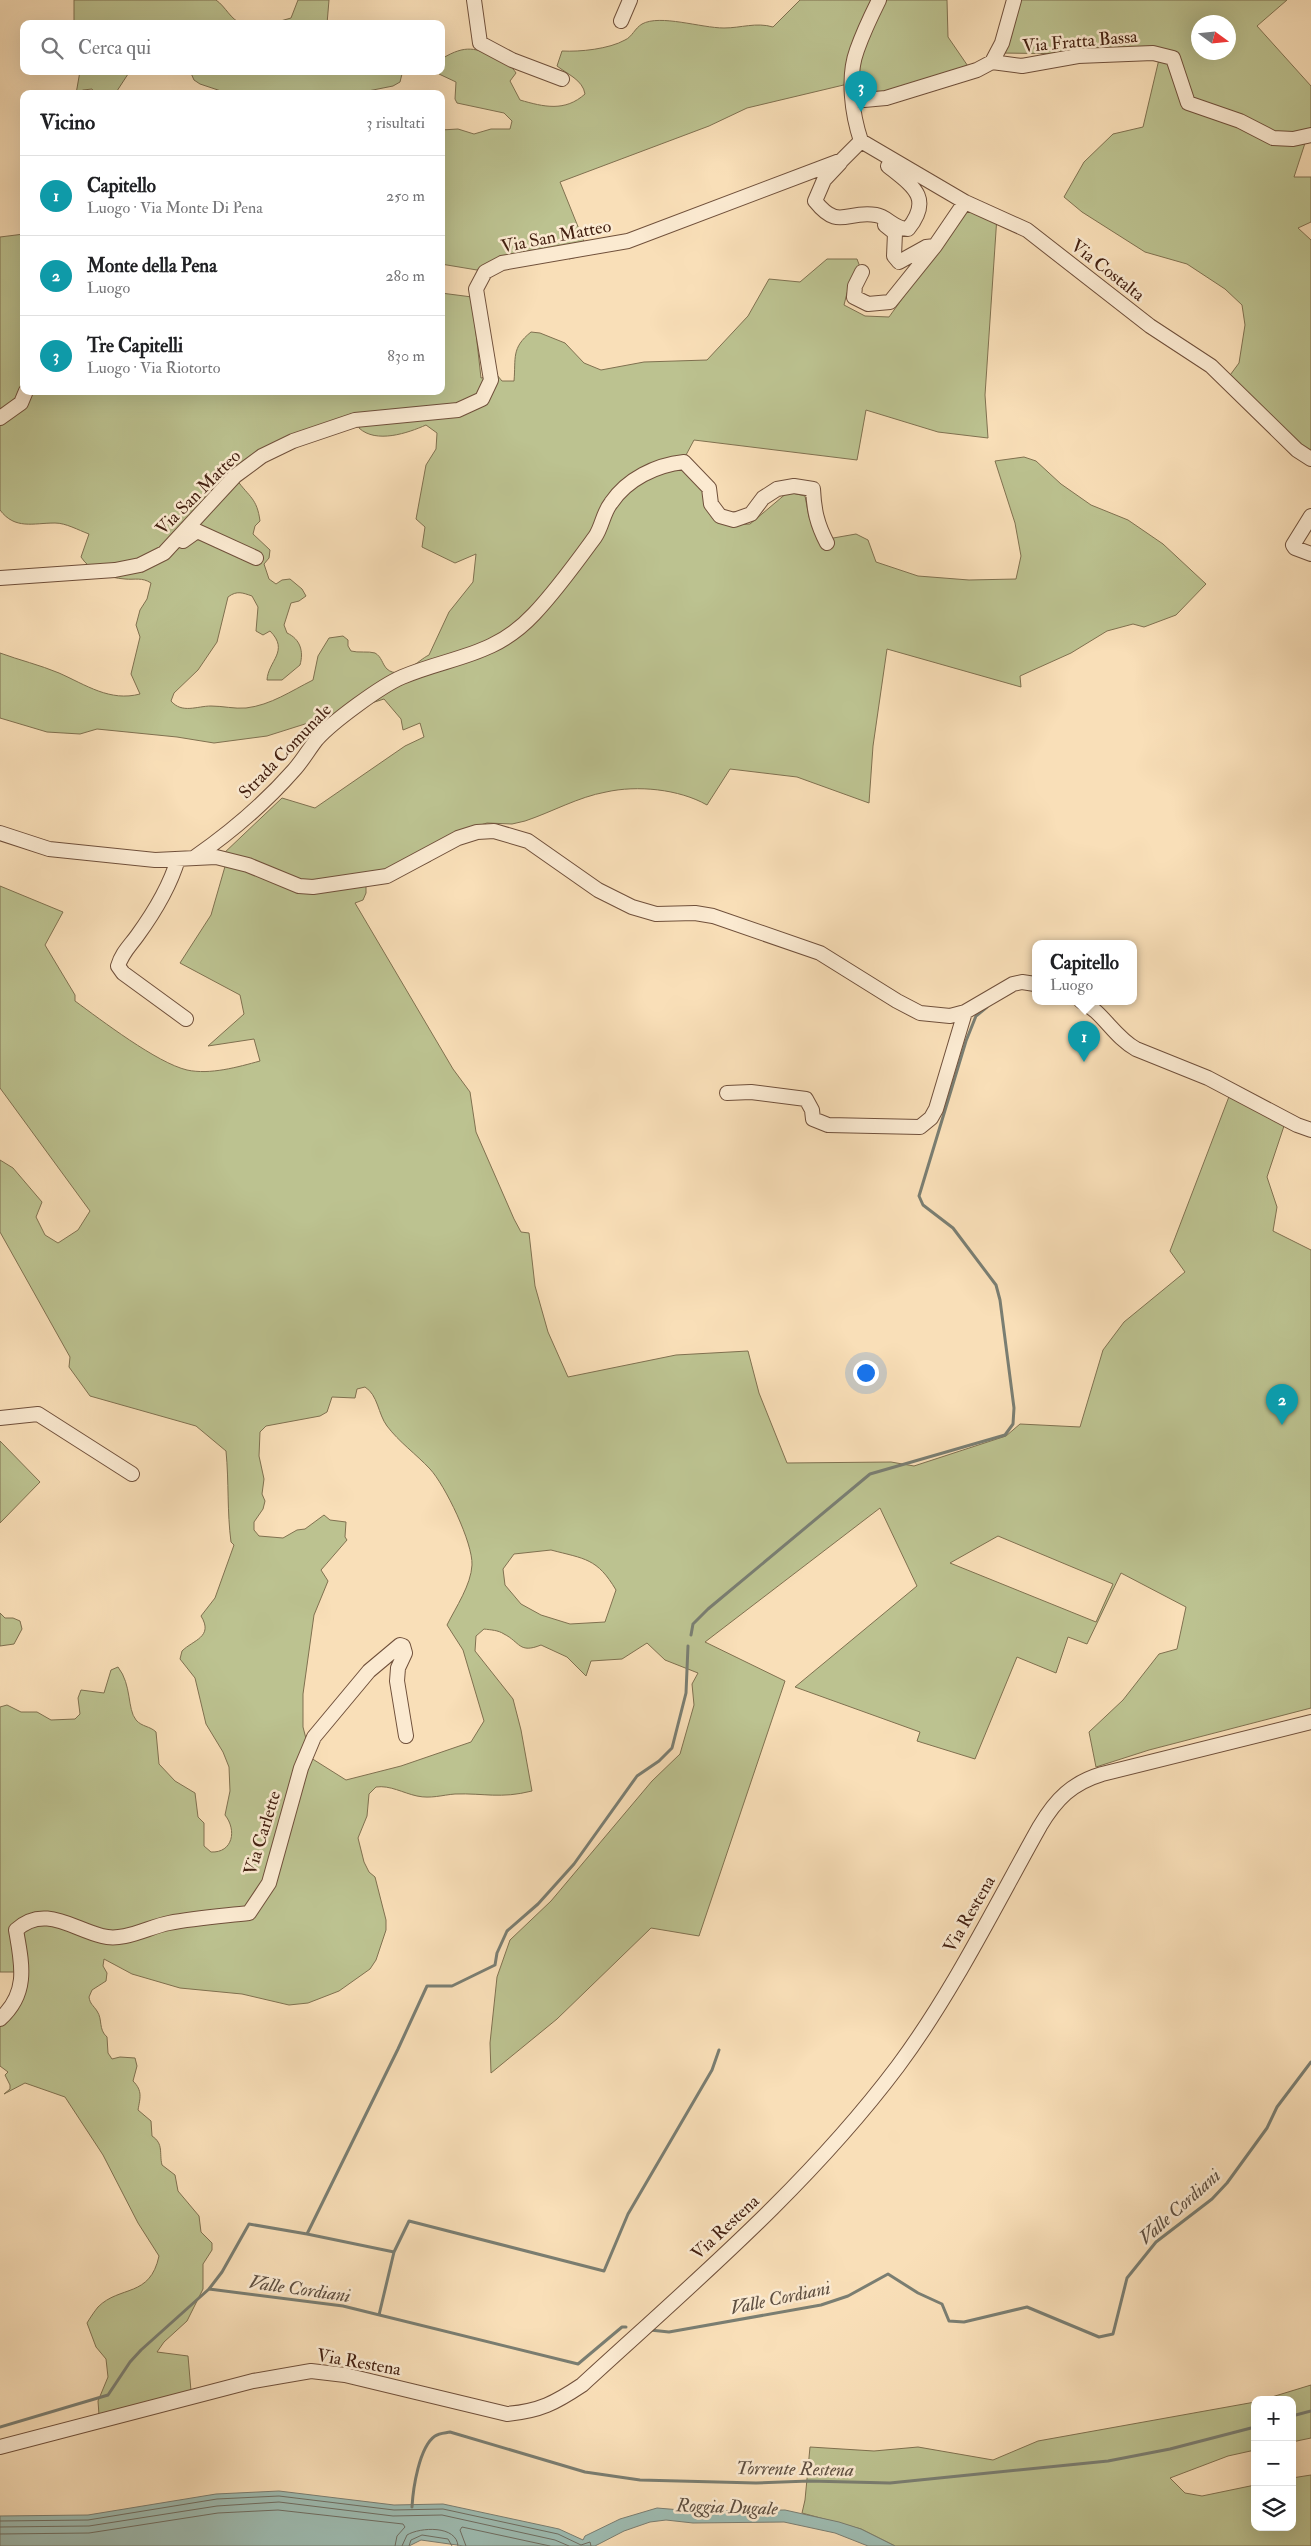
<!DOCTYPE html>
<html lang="it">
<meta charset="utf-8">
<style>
:root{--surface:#fff;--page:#f6f6f6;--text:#202124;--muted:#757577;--line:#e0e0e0;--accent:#8f2418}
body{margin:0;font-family:"IM FELL Double Pica",serif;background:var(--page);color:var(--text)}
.controls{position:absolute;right:15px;bottom:15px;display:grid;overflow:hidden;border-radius:10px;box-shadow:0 5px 20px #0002}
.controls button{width:45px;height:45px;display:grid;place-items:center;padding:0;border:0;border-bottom:1px solid var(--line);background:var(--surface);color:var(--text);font:25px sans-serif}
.compass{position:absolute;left:1191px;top:15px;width:45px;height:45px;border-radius:50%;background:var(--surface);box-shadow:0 5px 20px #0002;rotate:105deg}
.you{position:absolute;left:865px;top:1372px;width:18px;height:18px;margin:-12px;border:4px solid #fff;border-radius:50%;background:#1a73e8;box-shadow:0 0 0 8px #1a73e833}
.badge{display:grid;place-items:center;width:32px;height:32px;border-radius:50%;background:var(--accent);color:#fff;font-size:16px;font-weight:700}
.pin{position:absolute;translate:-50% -41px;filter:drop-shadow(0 1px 2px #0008)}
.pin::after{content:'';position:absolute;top:26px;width:18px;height:15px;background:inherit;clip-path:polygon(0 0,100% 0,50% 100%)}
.popup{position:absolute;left:1032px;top:940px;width:105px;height:65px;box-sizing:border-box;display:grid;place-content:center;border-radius:10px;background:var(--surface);filter:drop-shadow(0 1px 4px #0005);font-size:16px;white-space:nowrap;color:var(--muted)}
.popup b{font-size:19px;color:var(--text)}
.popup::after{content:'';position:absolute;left:50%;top:100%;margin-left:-10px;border:10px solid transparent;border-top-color:var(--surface)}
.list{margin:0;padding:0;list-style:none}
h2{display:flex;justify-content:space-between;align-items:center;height:65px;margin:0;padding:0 20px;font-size:21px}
h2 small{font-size:16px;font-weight:400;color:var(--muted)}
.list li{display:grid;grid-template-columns:32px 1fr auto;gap:15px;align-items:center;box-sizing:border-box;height:80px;padding:0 20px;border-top:1px solid var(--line)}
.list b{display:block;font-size:19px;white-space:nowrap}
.list p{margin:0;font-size:16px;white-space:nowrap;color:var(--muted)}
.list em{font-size:16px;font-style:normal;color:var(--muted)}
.icon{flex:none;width:28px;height:28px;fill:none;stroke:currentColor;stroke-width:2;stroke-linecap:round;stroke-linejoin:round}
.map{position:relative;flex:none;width:1311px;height:2546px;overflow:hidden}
.search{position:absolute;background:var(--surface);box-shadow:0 5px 20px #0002;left:20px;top:20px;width:425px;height:55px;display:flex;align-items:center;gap:12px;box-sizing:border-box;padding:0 18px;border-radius:10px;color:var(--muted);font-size:19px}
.panel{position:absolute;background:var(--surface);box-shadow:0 5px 20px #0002;left:20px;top:90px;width:425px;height:305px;border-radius:10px}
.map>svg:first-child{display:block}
</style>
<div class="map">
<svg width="1311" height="2546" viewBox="0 0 1311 2546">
<rect width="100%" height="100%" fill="#f9dfb8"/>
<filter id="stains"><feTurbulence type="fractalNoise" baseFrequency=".004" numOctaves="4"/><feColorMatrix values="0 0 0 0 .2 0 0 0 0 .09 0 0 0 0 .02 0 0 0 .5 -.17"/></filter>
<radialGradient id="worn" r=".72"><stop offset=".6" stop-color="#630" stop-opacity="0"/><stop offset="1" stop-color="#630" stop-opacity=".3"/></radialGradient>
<path fill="#bcc290" stroke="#807150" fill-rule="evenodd" d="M 74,0 L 216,0 C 226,7 230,19 242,24 L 74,24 Z
M 298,0 L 329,0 L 327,24 L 270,24 L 291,18 Z
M 800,0 L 947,0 L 948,37 L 972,72 L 853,104 L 852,83 L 747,108 L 709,126 L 560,182 L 589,254 L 569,259 L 566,249 L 514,259 L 477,270 L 441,264 L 441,130 L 458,129 L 474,134 L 491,129 L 510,129 L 512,121 L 504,113 L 457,103 L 455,99 L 456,82 L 439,74 L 439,71 L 441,71 L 443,58 C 465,45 476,47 498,59 C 505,63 512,66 516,73 L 510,81 L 520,100 C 544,107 565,112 585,94 C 583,80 567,74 557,66 L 562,51 C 580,52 609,49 625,40 C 632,37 635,28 642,24 C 660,14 701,28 724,28 C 741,28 756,22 773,27 Z
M 1013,0 L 1287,0 L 1257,26 L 1311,86 L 1311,134 L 1307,137 L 1294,177 L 1311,177 L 1311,222 L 1298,228 L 1311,240 L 1311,461 L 1222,386 L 1239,363 L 1245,325 L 1242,305 L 1225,289 L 1187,264 L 1145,252 L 1082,212 L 1064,197 L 1084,162 L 1113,134 L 1143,127 L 1160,55 L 1000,53 ZM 1198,22 L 1228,22 L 1228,52 L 1198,52 Z
M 80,71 L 130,71 L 115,94 L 95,94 L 92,89 L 83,90 L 76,94 Z
M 190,71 L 398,71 L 402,74 L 400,82 L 393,86 L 353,94 L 230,94 L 200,84 L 194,80 Z
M 968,201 L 997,216 L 985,395 L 988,438 L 938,432 L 866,410 L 857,460 L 694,440 L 686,455 L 674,463 L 699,477 L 730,525 L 750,524 L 788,492 L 805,496 L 809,517 L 822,540 L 856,534 L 868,540 L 876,562 L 918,576 L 969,580 L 1016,579 L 1021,556 L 1015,523 L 995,461 L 1024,457 L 1036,461 L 1061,484 L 1091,505 L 1128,520 L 1163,544 L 1206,584 L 1176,615 L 1144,627 L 1133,624 L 1107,631 L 1071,653 L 1020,676 L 1021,687 L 887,649 L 873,746 L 869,803 L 797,777 L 730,769 L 707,805 C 679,789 637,785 606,792 C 578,797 552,812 525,821 L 512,824 L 487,823 L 455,833 L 431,861 L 400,876 L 366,884 L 366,893 L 363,900 L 355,903 L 453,1069 L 470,1092 L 476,1132 L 514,1219 L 521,1232 L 529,1233 L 535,1286 L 548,1332 L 568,1377 L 676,1355 L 748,1351 L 759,1393 L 787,1463 L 891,1462 L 914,1466 L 1006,1436 L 1020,1424 L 1080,1427 L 1103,1350 L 1124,1322 L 1185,1272 L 1170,1251 L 1230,1094 L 1285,1123 L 1267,1177 L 1277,1207 L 1273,1231 L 1311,1250 L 1311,1708 L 1149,1750 L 1096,1767 L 1089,1732 L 1123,1700 L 1159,1654 L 1177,1649 L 1186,1607 L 1121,1573 L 1087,1644 L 1068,1637 L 1056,1673 L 1017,1657 L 975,1759 L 917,1741 L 920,1732 L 795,1687 L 917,1586 L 880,1508 L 705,1642 L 785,1681 L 699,1936 L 651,1928 L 557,2019 L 491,2073 L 490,2043 L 497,1977 L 510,1940 L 551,1901 L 652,1781 L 680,1754 L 694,1705 L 692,1684 L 698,1673 L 665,1660 L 647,1643 L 622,1659 L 591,1661 L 586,1676 L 567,1657 L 541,1645 C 519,1654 520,1642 504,1634 C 498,1630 491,1630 484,1629 L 476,1636 L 475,1651 L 513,1699 L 521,1730 L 532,1791 C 500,1799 485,1793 455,1794 C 442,1795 431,1799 417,1796 C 403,1793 390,1785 376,1787 L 369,1794 L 367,1816 L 358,1838 L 364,1862 L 369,1872 L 375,1877 L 386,1920 L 386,1930 L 376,1960 L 370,1969 L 339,1991 L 308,2003 L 289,2005 L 242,1994 L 180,1988 L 132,1974 L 104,1959 L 103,1966 L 107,1973 L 106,1981 L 92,1990 L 89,1997 C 90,2004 93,2005 97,2011 C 103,2020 98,2029 107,2037 L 108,2053 L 112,2059 L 120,2057 L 135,2058 L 137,2066 L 133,2081 C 143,2091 140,2098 138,2110 L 151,2121 L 152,2136 C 164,2144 159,2153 162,2165 L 175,2175 L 178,2191 L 199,2216 L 201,2232 L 212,2243 L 212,2250 L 203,2264 L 203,2289 L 187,2321 L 164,2342 L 157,2352 L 188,2356 L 191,2391 L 99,2415 L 98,2401 L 108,2377 L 106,2359 L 96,2347 L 87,2323 C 90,2318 94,2312 98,2307 C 120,2285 150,2298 159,2256 L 138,2223 L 103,2155 L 65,2097 L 25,2083 L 4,2094 L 10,2089 L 10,2085 L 5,2075 L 8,2072 L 0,2066 L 0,2021 L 16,2005 L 18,1972 L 0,1972 L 0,1707 L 7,1705 L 21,1712 L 37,1712 L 51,1720 L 75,1719 L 80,1714 L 78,1698 L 81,1690 L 104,1693 L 111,1670 L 118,1667 C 132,1685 127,1709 136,1720 C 142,1727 150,1726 156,1732 L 159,1764 L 175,1781 L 195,1793 L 198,1817 L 204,1823 L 204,1846 L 211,1852 C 233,1853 237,1830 225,1815 L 230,1791 L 229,1767 L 223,1752 L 206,1724 L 195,1678 L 180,1659 L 182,1651 C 193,1640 214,1637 201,1616 L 215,1598 L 234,1545 L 231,1542 C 227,1512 229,1482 226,1451 L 196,1426 L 90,1396 L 69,1367 L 70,1357 L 0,1232 L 0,1160 L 13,1168 L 42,1202 L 36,1217 L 45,1235 L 58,1243 L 78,1230 L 90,1211 L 0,1088 L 0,886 L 63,912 L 45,945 L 75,995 L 75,1001 C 101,1020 157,1063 187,1070 C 210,1075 238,1067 260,1061 L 254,1039 L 208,1046 L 244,1014 L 240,995 L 180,963 L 211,915 L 226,863 L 222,855 L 282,798 L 315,808 L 405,746 L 424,737 L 420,723 L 403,730 L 401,719 L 384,699 L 267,736 L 214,743 L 177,737 L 97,729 L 80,734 L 47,732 L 0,718 L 0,653 C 19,660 40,665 59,673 C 86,685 110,702 140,694 L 131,674 L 140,637 L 136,625 L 140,610 L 147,599 L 151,583 C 142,577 135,580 125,579 C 108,578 90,571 81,557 L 89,534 C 78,530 66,523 55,523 C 33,523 15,530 0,510 L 0,237 L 24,234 L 24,391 L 441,391 L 441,293 L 472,297 L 481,378 L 497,375 L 502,381 L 514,381 C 516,358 511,348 531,332 L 540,333 L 565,343 L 584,363 L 601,370 L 644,362 L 707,360 L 748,316 L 769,279 L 800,282 L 827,259 L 857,259 L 860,267 L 847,293 L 844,305 L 865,316 L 889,317 L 961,217 ZM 361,420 L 359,428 C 376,444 408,433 426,425 L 437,433 L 436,449 L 426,465 L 416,519 L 425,527 L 422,547 L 455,563 L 476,554 L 473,582 L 449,612 L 429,655 C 418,660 401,681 387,669 C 382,664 382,657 375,653 C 369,651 358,653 351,651 L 348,646 L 348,640 L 343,636 L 329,638 L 318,656 L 313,680 C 291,691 271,705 246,708 C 234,709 223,706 211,706 C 197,706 182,714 171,701 L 174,693 L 198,670 L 217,642 L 228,597 C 237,590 243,593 252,596 L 258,607 L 256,631 L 263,635 L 270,631 C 290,651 268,661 267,680 L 282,680 L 300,665 C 304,651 300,639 287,633 L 284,625 L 291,603 L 299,601 L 306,596 L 302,589 L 290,579 L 282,580 L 276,584 L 269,579 L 264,564 L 269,558 L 270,550 L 253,534 L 255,526 L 260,521 C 257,498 249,497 237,480 L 276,451 ZM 365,1387 C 378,1395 378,1414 387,1426 C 399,1442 416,1454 430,1469 C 445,1485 473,1543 472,1565 C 471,1585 456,1607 447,1625 L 463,1650 L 484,1721 L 471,1742 L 401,1766 L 346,1780 L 311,1758 L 303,1727 L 303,1694 L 314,1615 L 328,1581 L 321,1570 L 347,1540 L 345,1537 L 346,1522 L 330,1520 L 324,1515 L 305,1529 L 297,1530 L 283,1538 L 259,1536 L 254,1530 L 254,1522 L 263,1509 L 265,1501 L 262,1494 L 264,1479 L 259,1456 L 260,1432 L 266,1426 L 320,1416 L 327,1412 L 332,1397 L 355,1398 L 357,1389 ZM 998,1536 L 1113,1584 L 1096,1622 L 950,1563 ZM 551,1550 C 585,1559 597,1558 616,1590 L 605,1622 L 570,1624 L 541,1615 L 521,1604 L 505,1585 L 503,1569 L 514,1554 Z
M 0,1441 L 40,1482 L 0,1523 Z
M 0,1613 L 5,1618 L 13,1618 L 20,1621 L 22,1629 L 14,1644 L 0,1646 Z
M 1311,2385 L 1311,2438 L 1292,2442 L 1292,2400 L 1262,2400 Z
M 1255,2402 L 1255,2450 L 1228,2456 L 1170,2478 L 1185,2493 L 1202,2496 L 1255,2485 L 1255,2527 L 1292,2527 L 1292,2478 L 1311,2475 L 1311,2546 L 895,2546 L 861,2529 L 802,2513 L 805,2500 L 810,2447 L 874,2451 L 918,2447 L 993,2460 L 1038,2441 Z"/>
<path fill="#9ebcb2" stroke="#7a7e72" d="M 279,2491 L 394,2505 L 443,2504 L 559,2529 L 583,2540 L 585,2536 L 620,2519 L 657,2508 L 693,2511 L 785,2510 L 839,2522 L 861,2529 L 895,2546 L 868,2546 L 835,2533 L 784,2522 L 693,2523 L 666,2520 L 650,2522 L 624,2531 L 595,2546 L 464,2546 L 421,2540 L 409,2546 L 0,2546 L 0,2516 L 88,2515 L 216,2494 Z"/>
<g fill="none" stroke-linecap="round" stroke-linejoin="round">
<path stroke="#706e62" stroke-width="1" d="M 0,2521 L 88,2520 L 217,2499 L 279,2496 L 394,2510 L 443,2509 L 558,2534 L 581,2545 L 590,2542 L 591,2546
M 0,2527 L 89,2526 L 217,2506 L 279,2502 L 393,2516 L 442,2515 L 555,2540 L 569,2546
M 0,2534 L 89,2533 L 218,2513 L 278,2510 L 403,2524 L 405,2527 L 397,2536 L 395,2546
M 402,2546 L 407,2535 C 420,2527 457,2525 458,2546
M 409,2546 L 411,2540 L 422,2535 L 448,2539 L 452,2546
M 466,2546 L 460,2530 L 462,2527 L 550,2546"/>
<path stroke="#7a7e72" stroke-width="3" d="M 691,1635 L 693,1624 L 708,1609 L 870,1474 L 1005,1435 L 1013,1424 L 1014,1408 L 1000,1300 L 996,1285 L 953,1228 L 923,1205 L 919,1196 L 966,1041 L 976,1016 L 987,1007
M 307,2234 L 394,2252
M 209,2289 L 222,2272 L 249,2224 L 307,2234 L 398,2049 L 427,1986 L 452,1986 L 495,1965 L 497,1953 L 507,1931 L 538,1904 L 574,1864 L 637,1776 L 659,1761 L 672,1748 L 686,1693 L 688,1646
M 379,2315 L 394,2252 L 409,2221 L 604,2271 L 628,2214 L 712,2070 L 719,2050
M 650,2330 L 669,2332 L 821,2305 L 848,2296 L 888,2274 L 918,2293 L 942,2304 L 949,2321 L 964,2322 L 1027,2307 L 1099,2337 L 1113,2334 L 1127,2278 L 1156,2242 L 1212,2199 L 1227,2183 L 1267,2128 L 1277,2107 L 1311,2062
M 1292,2416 L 1311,2411
M 0,2427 L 108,2395 L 130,2362 L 141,2350 L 209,2289 L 343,2306 L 578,2364 L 622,2327 L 626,2327
M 412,2507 C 413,2489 419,2447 435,2436 C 439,2433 445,2433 450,2432 L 585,2472 L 640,2480 L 756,2483 L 809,2481 L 890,2483 L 1108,2461 L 1170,2449 L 1255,2427"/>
<g stroke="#70503b" stroke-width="16">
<path id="minor" d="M 474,0 L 480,43 L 512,60 L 562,79
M 621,21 L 630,0
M 992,62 L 1022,66 L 1078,56 L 1153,53 L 1173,58 L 1188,103 L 1240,121 L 1273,138 L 1293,139 L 1311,135
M 853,101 L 886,98 L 977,70 L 992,62 L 1002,43 L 1014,0
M 861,141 L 965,202 L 1027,230 L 1150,326 L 1211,366 L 1297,450 L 1311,459
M 861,141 C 852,114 847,77 857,50 C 863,33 871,16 879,0
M 840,163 L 824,180 L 815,201 C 839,231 846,210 876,215 C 888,217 894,229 908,229 C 933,198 913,186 888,166
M 885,225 L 895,233 L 894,256 L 899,262 L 926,247 L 935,246 L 965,202
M 862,272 L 855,286 L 854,297 L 868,304 L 890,302 L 935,246
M 0,418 L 21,403 L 26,391
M 1311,516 L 1293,545 L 1295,548 L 1311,554
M 183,541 L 197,531 L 256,558
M 0,578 L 115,570 L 140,565 L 164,553 L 235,476 L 262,456 L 293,441 L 355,420 L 458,410 L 482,399 L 491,380 L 476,289 L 485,272 L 502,263 L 628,241 L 842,160 L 861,141
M 0,833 L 49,849 L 155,860 L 216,857 L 248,865 L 299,886 L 313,887 L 387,876 L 458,838 L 477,832 L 494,831 L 528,841 L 598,890 L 632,907 L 656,914 L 695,913 L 713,916 L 820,953 L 897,1001 L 920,1013 L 950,1016 L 965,1012 L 1013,984 L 1022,982 L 1035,984
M 195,857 C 231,832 265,803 294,770 C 303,760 309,749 317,739 C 332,722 381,686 402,677 C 452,656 494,657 534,614 C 556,591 576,563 595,537 C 602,527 603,513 611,503 C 627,479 656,465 684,462 L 709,488 L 711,504 L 720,516 L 734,520 L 751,514 L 763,498 L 777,489 L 794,486 L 813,489 C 814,510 817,524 827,543
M 178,859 C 170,886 153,914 137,936 C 129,947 122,953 118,966 L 123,973 L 186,1019
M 1081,1001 C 1103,1012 1114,1037 1136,1049 L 1208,1078 L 1297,1125 L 1311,1130
M 727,1093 L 751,1092 L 806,1099 L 812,1110 L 813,1119 L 828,1125 L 920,1127 L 931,1118 L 936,1109 L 965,1012
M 0,1418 L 38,1414 L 132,1474
M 0,2019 C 29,1993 22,1964 16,1930 C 44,1904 73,1929 102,1936 C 124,1942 148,1927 169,1923 C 195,1918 223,1916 249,1913 L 269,1883 L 301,1768 L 314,1737 L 369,1671 L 400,1645 L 403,1646 L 405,1653 L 398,1668 L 397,1681 L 406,1736
M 0,2447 L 253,2381 L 311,2371 L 345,2375 L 507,2414 C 540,2411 555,2403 582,2385 C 692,2284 808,2186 898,2066 C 953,1992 995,1906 1040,1826 C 1056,1799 1072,1783 1102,1774 L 1311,1722"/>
</g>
<use href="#minor" stroke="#fbead1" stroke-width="14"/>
</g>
<g text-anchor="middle" stroke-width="5" stroke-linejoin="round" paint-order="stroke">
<g font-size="18" fill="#432011" stroke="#fbead1">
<text transform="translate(1080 41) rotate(-5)" y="6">Via Fratta Bassa</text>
<text transform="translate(556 236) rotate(-11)" y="6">Via San Matteo</text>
<text transform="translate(1108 270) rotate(38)" y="6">Via Costalta</text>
<text transform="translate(198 492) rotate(-45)" y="6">Via San Matteo</text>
<text transform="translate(285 751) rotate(-46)" y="6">Strada Comunale</text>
<text transform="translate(262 1833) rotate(-73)" y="6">Via Carlette</text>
<text transform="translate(969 1914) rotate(-60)" y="6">Via Restena</text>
<text transform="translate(725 2227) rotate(-43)" y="6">Via Restena</text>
<text transform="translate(359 2362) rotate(10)" y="6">Via Restena</text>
</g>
<g font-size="19" font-style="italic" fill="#5e4f41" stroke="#fbead1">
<text transform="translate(1179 2206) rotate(-42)" y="7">Valle Cordiani</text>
<text transform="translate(300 2288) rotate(8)" y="7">Valle Cordiani</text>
<text transform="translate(780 2297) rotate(-12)" y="7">Valle Cordiani</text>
<text transform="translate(795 2468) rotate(1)" y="7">Torrente Restena</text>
<text transform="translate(727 2506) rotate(2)" y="7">Roggia Dugale</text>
</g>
</g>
<rect width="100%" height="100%" filter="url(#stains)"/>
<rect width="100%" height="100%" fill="url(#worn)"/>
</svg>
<div class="controls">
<button>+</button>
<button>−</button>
<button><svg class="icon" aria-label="layers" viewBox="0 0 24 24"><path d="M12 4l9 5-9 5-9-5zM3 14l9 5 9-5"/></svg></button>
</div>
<svg class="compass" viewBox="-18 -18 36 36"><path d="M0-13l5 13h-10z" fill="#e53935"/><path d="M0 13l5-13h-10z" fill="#757577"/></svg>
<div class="you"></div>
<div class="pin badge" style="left:1084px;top:1062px;background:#0f9aa8">1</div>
<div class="popup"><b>Capitello</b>Luogo</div>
<div class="pin badge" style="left:1282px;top:1425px;background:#0f9aa8">2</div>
<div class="pin badge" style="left:861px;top:112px;background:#0f9aa8">3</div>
<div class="search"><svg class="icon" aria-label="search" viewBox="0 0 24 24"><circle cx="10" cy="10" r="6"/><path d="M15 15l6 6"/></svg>Cerca qui</div>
<section class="panel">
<h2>Vicino<small>3 risultati</small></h2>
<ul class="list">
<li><span class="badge" style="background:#0f9aa8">1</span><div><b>Capitello</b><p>Luogo · Via Monte Di Pena</p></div><em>250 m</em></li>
<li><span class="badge" style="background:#0f9aa8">2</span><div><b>Monte della Pena</b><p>Luogo</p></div><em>280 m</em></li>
<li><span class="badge" style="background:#0f9aa8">3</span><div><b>Tre Capitelli</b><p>Luogo · Via Riotorto</p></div><em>830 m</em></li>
</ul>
</section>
</div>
